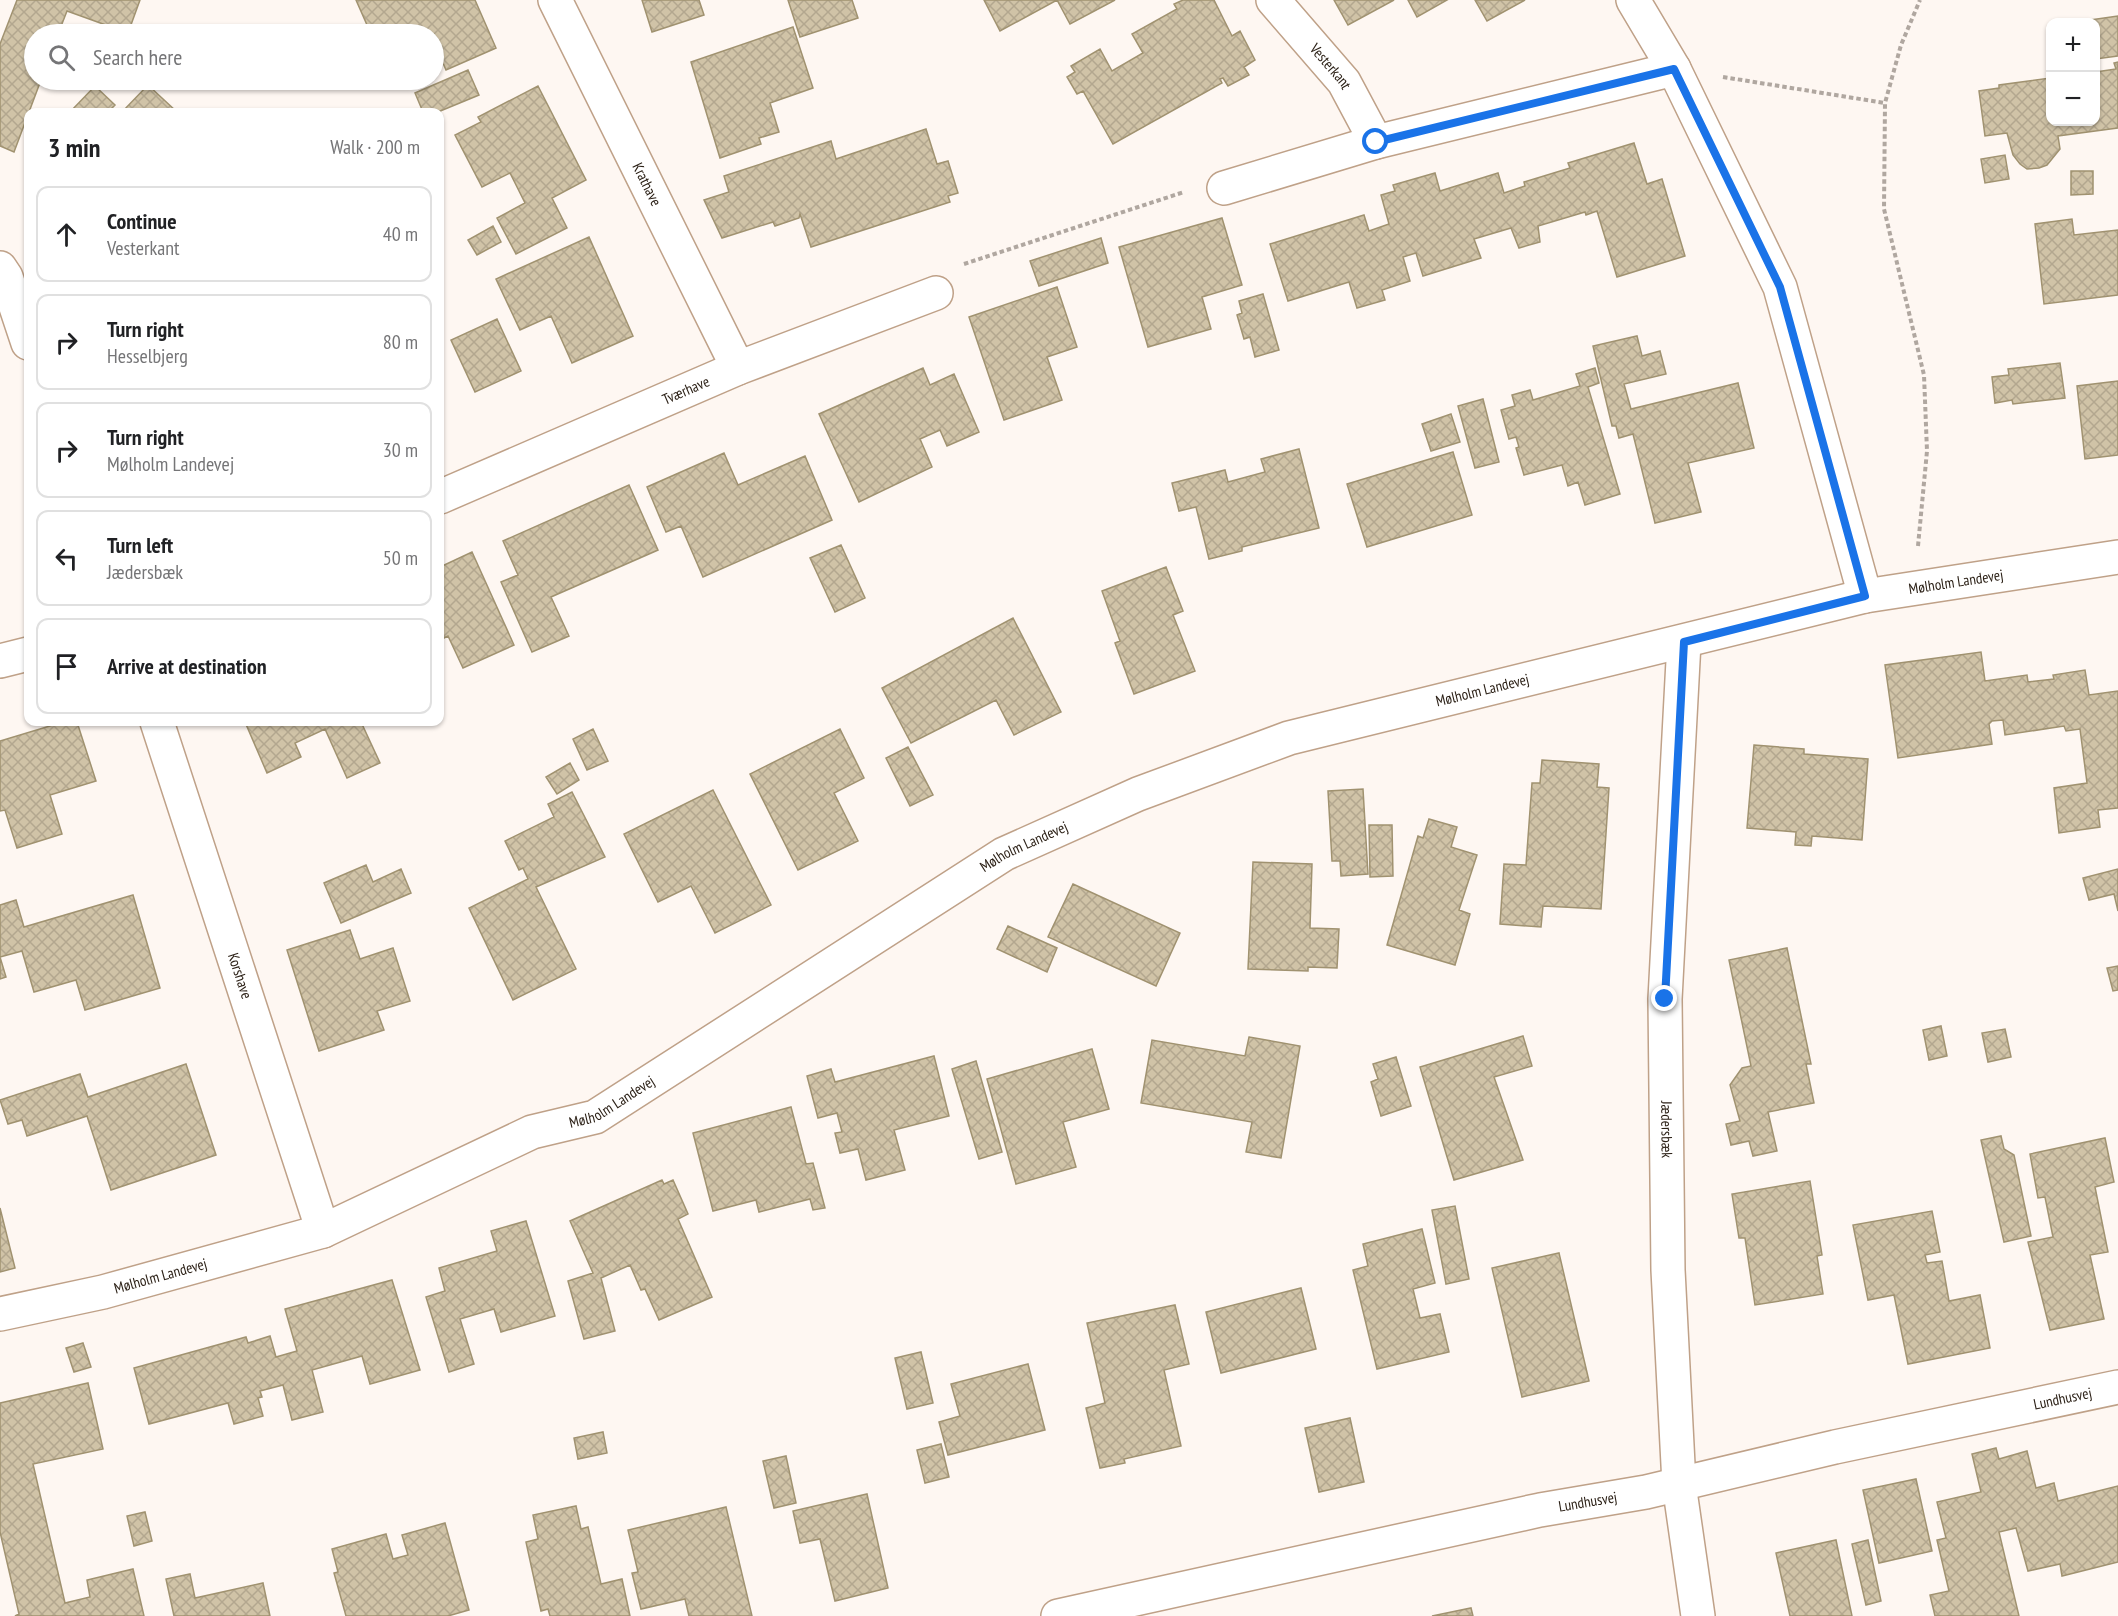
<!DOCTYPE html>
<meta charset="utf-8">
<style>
:root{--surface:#fff;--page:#f6f6f6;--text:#202124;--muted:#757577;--line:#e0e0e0}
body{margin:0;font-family:"PT Sans Narrow",sans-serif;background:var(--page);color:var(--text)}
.controls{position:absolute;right:18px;top:18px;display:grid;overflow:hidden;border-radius:12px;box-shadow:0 2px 4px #0004}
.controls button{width:54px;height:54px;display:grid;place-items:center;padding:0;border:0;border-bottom:2px solid var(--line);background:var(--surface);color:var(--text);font:30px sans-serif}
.stop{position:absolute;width:18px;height:18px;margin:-14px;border:4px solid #1a73e8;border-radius:50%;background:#fff}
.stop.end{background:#1a73e8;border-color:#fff;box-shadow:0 2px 6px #0008}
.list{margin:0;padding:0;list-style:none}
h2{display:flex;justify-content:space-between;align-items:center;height:78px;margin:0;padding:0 24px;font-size:26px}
h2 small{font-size:20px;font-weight:400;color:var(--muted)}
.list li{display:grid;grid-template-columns:39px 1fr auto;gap:18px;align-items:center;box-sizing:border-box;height:96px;margin:0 12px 12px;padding:0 12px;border:2px solid var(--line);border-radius:12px}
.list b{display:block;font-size:22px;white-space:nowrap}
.list p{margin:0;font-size:20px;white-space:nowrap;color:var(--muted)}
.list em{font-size:20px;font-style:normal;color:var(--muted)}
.icon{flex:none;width:33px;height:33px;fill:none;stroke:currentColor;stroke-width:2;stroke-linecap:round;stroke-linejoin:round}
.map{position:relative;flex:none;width:2118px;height:1616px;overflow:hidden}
.search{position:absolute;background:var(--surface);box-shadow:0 2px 4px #0004;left:24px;top:24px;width:420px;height:66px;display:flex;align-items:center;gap:15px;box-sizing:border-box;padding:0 21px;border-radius:33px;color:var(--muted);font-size:22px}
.panel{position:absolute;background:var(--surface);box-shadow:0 2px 4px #0004;left:24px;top:108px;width:420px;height:618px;border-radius:12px}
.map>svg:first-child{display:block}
</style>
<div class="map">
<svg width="2118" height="1616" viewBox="0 0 2118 1616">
<defs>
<pattern id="building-cross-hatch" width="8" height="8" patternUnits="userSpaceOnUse" patternTransform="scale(1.5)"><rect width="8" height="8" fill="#d0c3a7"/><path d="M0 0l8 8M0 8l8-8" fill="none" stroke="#b3a78f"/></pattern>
</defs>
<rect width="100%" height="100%" fill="#fef7f2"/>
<path fill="url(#building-cross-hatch)" stroke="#a09270" stroke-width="1.5" d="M 17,0 L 140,0 L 128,33 L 67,11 L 58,34 L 34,34 L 34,80 L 41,80 L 14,152 L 0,146 L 0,44 Z
M 356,0 L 475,0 L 496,48 L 446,70 L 434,42 L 434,34 L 371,34 Z
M 642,0 L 699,0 L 704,15 L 652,32 Z
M 788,0 L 852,0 L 858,18 L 800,37 Z
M 984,0 L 1115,0 L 1070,24 L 1057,0 L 1000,31 Z
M 1183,0 L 1214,0 L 1232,36 L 1240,31 L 1255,60 L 1244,67 L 1249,75 L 1228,86 L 1223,78 L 1220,79 L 1222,83 L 1113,144 L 1083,91 L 1077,94 L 1067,77 L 1075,72 L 1071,66 L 1100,49 L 1112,71 L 1143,53 L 1132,34 L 1177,9 L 1174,4 Z
M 1334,0 L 1394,0 L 1348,25 Z
M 1408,0 L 1447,0 L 1417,17 Z
M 1475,0 L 1525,0 L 1487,21 Z
M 2118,16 L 2118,56 L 2096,59 L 2096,22 L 2076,22 Z
M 793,27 L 813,88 L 770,103 L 779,132 L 759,138 L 761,144 L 720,158 L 691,62 Z
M 2118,62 L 2118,128 L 2058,136 L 2060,149 L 2047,165 L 2039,168 L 2027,169 L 2020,164 L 2013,155 L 2007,133 L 1985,136 L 1979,91 L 1999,88 L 1999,85 L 2050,78 L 2050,122 L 2096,122 L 2096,72 L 2116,69 L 2114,63 Z
M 468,70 L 479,95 L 438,112 L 423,112 L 415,93 Z
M 148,85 L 177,112 L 122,112 Z
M 95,86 L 115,105 L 108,112 L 70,112 Z
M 538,86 L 586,180 L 552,198 L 567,228 L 516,254 L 497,218 L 525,203 L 510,173 L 482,187 L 455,135 L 481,122 L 478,117 Z
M 926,129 L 937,164 L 948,161 L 958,193 L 948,196 L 950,202 L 811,247 L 800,214 L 799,218 L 775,226 L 773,222 L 722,238 L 704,200 L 729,192 L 724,176 L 831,141 L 836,159 Z
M 1634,143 L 1647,184 L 1662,179 L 1685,256 L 1617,277 L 1597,211 L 1586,215 L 1585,212 L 1538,226 L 1540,242 L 1519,248 L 1511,228 L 1474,239 L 1481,258 L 1423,276 L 1416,253 L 1403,257 L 1410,281 L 1382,290 L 1385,300 L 1357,308 L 1349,282 L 1288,301 L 1270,244 L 1364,215 L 1369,231 L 1389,224 L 1381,195 L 1395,191 L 1393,185 L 1435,173 L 1440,191 L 1498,173 L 1504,193 L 1525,186 L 1524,182 L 1570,168 L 1568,163 Z
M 2005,155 L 2009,179 L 1985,183 L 1981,159 Z
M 2071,171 L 2093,171 L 2093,194 L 2071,195 Z
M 1222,218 L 1242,285 L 1202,297 L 1211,329 L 1148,347 L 1119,247 Z
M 2072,219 L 2074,235 L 2118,230 L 2118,295 L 2044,304 L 2035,224 Z
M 493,226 L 501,242 L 477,255 L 468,240 Z
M 589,237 L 633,336 L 572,363 L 551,316 L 520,330 L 496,279 Z
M 1101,238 L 1108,263 L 1039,286 L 1030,261 Z
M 1057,287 L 1077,347 L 1047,357 L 1062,400 L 1004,420 L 969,317 Z
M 1263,294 L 1279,350 L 1255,357 L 1250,337 L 1244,339 L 1237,315 L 1242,313 L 1239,301 Z
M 497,319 L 521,371 L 475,392 L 451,340 Z
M 1637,336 L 1642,356 L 1660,351 L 1666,374 L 1624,384 L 1631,409 L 1738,383 L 1754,448 L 1688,463 L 1701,512 L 1655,523 L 1633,434 L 1619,438 L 1616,426 L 1612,426 L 1593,346 Z
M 2060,363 L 2065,398 L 2013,404 L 2012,400 L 1995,403 L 1992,377 L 2009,375 L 2008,369 Z
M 923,368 L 930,385 L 954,374 L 979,432 L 947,446 L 940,430 L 920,439 L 932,467 L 859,502 L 819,414 Z
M 1595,368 L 1599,383 L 1588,387 L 1620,494 L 1585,505 L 1578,482 L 1568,486 L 1562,465 L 1524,475 L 1516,448 L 1519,447 L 1516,437 L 1509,439 L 1501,410 L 1515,406 L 1512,395 L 1530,390 L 1533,400 L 1580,386 L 1576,374 Z
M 2118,381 L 2118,455 L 2085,459 L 2077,386 Z
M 1483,399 L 1499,462 L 1475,468 L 1458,406 Z
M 1451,414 L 1460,442 L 1431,451 L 1422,424 Z
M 1299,449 L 1319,528 L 1242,547 L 1242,551 L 1209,559 L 1196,507 L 1179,511 L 1172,483 L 1225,470 L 1228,482 L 1265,472 L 1261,459 Z
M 1453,452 L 1472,515 L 1367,547 L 1347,484 Z
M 724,453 L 738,485 L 805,456 L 832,520 L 703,577 L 681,526 L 666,532 L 647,487 Z
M 629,485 L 658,550 L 551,597 L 569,636 L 532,652 L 501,582 L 518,575 L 503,541 Z
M 841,545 L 865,598 L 835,612 L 810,558 Z
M 472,552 L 514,645 L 463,668 L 448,636 L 440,640 L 440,567 Z
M 1166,567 L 1183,611 L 1173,615 L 1195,671 L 1134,694 L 1115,643 L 1120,641 L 1102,591 Z
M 1013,618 L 1061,712 L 1014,735 L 996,700 L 911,743 L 882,688 Z
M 1981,652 L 1985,681 L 2027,675 L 2028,682 L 2054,679 L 2053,675 L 2085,670 L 2089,695 L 2118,691 L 2118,808 L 2098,810 L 2100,827 L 2059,833 L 2054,788 L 2087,783 L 2080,729 L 2066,731 L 2064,726 L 2005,735 L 2003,720 L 1992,721 L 1989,724 L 1992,744 L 1898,758 L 1885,665 Z
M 63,722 L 77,722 L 96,781 L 50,795 L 62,834 L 17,848 L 5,810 L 0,811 L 0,741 Z
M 245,722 L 361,722 L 380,763 L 347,778 L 325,729 L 295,743 L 301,757 L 267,773 Z
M 593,729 L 608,761 L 587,770 L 573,739 Z
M 840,729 L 864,778 L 834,793 L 858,841 L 798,870 L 750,774 Z
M 1754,745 L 1804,749 L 1804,754 L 1868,759 L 1862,840 L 1812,836 L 1811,846 L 1795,845 L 1796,832 L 1747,828 Z
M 908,747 L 933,795 L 910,806 L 886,758 Z
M 1542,760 L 1599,764 L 1597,787 L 1609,788 L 1601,909 L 1543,906 L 1541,927 L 1500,924 L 1504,864 L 1526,865 L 1532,783 L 1540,783 Z
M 570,763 L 579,780 L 557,794 L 546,777 Z
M 1363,789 L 1368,874 L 1341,876 L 1340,861 L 1332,861 L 1328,791 Z
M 713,790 L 771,905 L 715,933 L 691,886 L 658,902 L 624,834 Z
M 572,792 L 605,857 L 536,887 L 576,969 L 513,1000 L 469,908 L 528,879 L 523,868 L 519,870 L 505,841 L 554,817 L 548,804 Z
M 1429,819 L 1457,827 L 1451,847 L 1477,855 L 1459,910 L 1470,914 L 1455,965 L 1387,945 L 1418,836 L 1423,838 Z
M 1369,825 L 1392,825 L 1393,876 L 1370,877 Z
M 1253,862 L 1312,864 L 1310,928 L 1339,929 L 1337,968 L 1308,967 L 1308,971 L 1248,969 Z
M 366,865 L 373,882 L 401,869 L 411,893 L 341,923 L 324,883 Z
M 2118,869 L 2118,911 L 2114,894 L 2089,900 L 2083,878 Z
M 1073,884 L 1180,933 L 1156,986 L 1048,937 Z
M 133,895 L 160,988 L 85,1010 L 76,980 L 34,992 L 22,951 L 0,957 L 6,977 L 0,979 L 0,905 L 16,900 L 24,927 Z
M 1008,926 L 1057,948 L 1047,972 L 997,949 Z
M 350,930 L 360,959 L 393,948 L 410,1001 L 377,1011 L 384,1030 L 319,1051 L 287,950 Z
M 1787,948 L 1811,1064 L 1806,1064 L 1814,1103 L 1768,1112 L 1777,1151 L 1753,1156 L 1749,1141 L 1731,1145 L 1726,1124 L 1740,1121 L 1730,1085 L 1742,1068 L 1751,1066 L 1729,960 Z
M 2118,966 L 2118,990 L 2113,991 L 2107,968 Z
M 1941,1026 L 1947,1056 L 1929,1060 L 1923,1030 Z
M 2005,1029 L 2011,1057 L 1988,1062 L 1982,1033 Z
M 1523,1036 L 1532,1066 L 1494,1077 L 1523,1160 L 1454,1180 L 1420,1067 Z
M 1249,1037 L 1300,1046 L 1281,1158 L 1246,1152 L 1252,1122 L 1141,1103 L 1152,1040 L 1245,1056 Z
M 1092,1049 L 1109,1109 L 1063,1122 L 1076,1167 L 1016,1184 L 987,1079 Z
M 934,1056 L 949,1116 L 894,1130 L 905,1170 L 866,1180 L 858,1149 L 840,1153 L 835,1133 L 842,1132 L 837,1113 L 818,1118 L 807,1076 L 831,1069 L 835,1082 Z
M 1396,1057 L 1411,1106 L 1381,1116 L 1371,1082 L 1378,1079 L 1373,1064 Z
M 976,1061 L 1002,1152 L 979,1159 L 952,1069 Z
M 186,1064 L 216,1155 L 111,1190 L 87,1116 L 27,1136 L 22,1120 L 8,1124 L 0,1100 L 80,1074 L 88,1097 Z
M 791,1107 L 806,1164 L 813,1163 L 825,1208 L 813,1210 L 810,1199 L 759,1212 L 756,1200 L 713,1211 L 693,1133 Z
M 2001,1136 L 2004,1149 L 2014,1155 L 2031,1236 L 2004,1242 L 1981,1140 Z
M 2105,1138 L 2114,1182 L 2095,1187 L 2108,1252 L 2090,1255 L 2104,1319 L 2050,1330 L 2028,1242 L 2053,1237 L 2045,1197 L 2038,1198 L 2030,1154 Z
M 662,1180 L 664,1184 L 673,1180 L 688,1214 L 678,1219 L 712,1297 L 659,1320 L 645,1289 L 641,1290 L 630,1265 L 601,1278 L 615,1331 L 584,1339 L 568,1281 L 593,1273 L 570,1221 Z
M 1810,1181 L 1822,1255 L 1817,1256 L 1823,1294 L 1755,1305 L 1745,1238 L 1739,1238 L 1732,1194 Z
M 1455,1206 L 1469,1279 L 1446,1284 L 1432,1210 Z
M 0,1208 L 15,1268 L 0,1272 Z
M 1932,1211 L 1940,1252 L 1925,1255 L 1927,1263 L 1942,1261 L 1949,1301 L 1980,1295 L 1990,1348 L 1908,1364 L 1894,1295 L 1868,1300 L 1853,1225 Z
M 526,1221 L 555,1316 L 501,1332 L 494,1309 L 460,1319 L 474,1364 L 449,1372 L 426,1297 L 445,1291 L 439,1268 L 497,1251 L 491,1231 Z
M 1422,1229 L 1435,1283 L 1413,1289 L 1420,1318 L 1440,1314 L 1449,1352 L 1377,1369 L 1353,1270 L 1368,1266 L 1363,1244 Z
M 1559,1253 L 1589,1381 L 1522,1397 L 1492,1268 Z
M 392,1280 L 420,1370 L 370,1384 L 362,1356 L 312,1370 L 323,1412 L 292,1420 L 283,1385 L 260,1391 L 262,1397 L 258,1398 L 263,1416 L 234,1424 L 228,1403 L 149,1424 L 134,1368 L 246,1337 L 248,1343 L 270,1336 L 276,1357 L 297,1351 L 285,1309 Z
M 1301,1288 L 1316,1349 L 1221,1373 L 1206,1312 Z
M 1175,1305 L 1189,1364 L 1164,1370 L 1181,1446 L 1124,1459 L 1125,1463 L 1100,1468 L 1086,1408 L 1105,1403 L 1087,1323 Z
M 83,1343 L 91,1367 L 74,1372 L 66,1348 Z
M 921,1352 L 933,1403 L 907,1409 L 895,1358 Z
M 1028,1364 L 1045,1430 L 948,1455 L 939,1422 L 960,1416 L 951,1384 Z
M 88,1383 L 103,1449 L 33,1464 L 65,1603 L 90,1597 L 87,1580 L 133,1569 L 144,1616 L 15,1616 L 19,1614 L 0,1532 L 0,1403 Z
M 1350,1418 L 1364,1482 L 1319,1492 L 1305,1428 Z
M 603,1432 L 607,1453 L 578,1459 L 574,1438 Z
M 941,1444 L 949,1477 L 925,1483 L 917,1450 Z
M 1996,1448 L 1999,1459 L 2027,1451 L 2036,1488 L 2054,1483 L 2058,1501 L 2118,1486 L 2118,1562 L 2062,1576 L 2060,1564 L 2028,1571 L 2016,1528 L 1999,1532 L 2019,1616 L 1935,1616 L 1930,1595 L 1949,1591 L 1937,1540 L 1946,1538 L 1937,1502 L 1981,1492 L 1972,1454 Z
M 786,1456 L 796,1503 L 774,1508 L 763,1461 Z
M 1916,1479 L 1932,1551 L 1879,1563 L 1863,1490 Z
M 867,1494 L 888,1588 L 835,1601 L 820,1539 L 800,1543 L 793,1511 Z
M 576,1506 L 581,1529 L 588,1527 L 601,1584 L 622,1579 L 630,1616 L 550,1616 L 548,1609 L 541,1611 L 526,1542 L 538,1539 L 533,1515 Z
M 726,1507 L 752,1616 L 689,1616 L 685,1599 L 641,1609 L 632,1573 L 638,1572 L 628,1530 Z
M 145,1512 L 152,1541 L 134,1546 L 127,1516 Z
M 445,1523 L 469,1610 L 448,1616 L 346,1616 L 334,1573 L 338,1572 L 332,1549 L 386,1534 L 393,1559 L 408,1555 L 402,1535 Z
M 1836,1540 L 1852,1616 L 1790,1616 L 1776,1553 Z
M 1868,1540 L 1881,1601 L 1866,1605 L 1852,1544 Z
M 190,1574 L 195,1598 L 263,1583 L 270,1616 L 174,1616 L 166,1579 Z
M 1471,1608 L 1473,1616 L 1432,1616 Z"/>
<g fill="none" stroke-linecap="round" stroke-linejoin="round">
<g stroke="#bfa188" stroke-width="36">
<g id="street">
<path id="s1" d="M 555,0 L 738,368"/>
<path id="s2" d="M 1273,0 L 1344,82 L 1376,142"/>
<path d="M 1633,0 L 1674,69 L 1780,287 L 1865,596"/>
<path d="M 1224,188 L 1376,142 L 1674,69"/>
<path d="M 0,268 L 6,277 L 28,343"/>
<path id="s3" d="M 440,497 L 738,368 L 936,293"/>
<path id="s4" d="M 1684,642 L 1665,999 L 1668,1270 L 1679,1484 L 1698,1616"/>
<path d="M 0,661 L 28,654"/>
<path id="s5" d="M 157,722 L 323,1231"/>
<path id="s6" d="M 0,1314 L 103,1292 L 323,1231 L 532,1132 L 595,1117 L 1004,854 L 1138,794 L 1289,738 L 1865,596 L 2118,557"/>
<path id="s7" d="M 1058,1616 L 1540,1510 L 1646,1492 L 1835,1447 L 2118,1387"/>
</g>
</g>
<path stroke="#b0a7a0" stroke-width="4" stroke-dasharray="4.5 3" stroke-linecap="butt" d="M 1723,77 L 1885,103
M 964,264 L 1184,192
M 1918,546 L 1927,451 L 1924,375 L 1884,209 L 1885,103 L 1901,45 L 1920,0"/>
<use href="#street" stroke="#fff" stroke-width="33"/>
</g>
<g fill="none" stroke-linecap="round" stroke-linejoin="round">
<path stroke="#1a73e8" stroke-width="8" d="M 1376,142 L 1674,69 L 1780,287 L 1865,596 L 1684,642 L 1665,999"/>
</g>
<g text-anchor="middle" stroke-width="4.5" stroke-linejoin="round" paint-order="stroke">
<g font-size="15" fill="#2c2117" stroke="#fff">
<text dy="5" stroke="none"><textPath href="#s2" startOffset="88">Vesterkant</textPath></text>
<text dy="5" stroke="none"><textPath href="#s1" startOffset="206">Krathave</textPath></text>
<text dy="5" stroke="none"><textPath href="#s3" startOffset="268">Tværhave</textPath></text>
<text dy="5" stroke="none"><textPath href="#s6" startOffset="2109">Mølholm Landevej</textPath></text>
<text dy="5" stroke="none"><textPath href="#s6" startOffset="1623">Mølholm Landevej</textPath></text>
<text dy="5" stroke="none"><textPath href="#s6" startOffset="1137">Mølholm Landevej</textPath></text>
<text dy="5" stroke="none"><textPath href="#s5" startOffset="267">Korshave</textPath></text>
<text dy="5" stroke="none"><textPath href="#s6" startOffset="651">Mølholm Landevej</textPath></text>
<text dy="5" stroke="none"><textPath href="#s4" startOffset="488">Jædersbæk</textPath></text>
<text dy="5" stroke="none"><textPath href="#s6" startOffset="165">Mølholm Landevej</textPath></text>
<text dy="5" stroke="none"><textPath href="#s7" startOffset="1028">Lundhusvej</textPath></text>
<text dy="5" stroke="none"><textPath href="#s7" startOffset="542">Lundhusvej</textPath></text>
</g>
</g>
</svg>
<div class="controls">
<button>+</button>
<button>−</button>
</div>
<div class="stop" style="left:1376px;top:142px"></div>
<div class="stop end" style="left:1665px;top:999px"></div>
<div class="search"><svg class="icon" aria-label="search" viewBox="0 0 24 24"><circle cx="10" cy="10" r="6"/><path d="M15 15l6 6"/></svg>Search here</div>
<section class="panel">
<h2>3 min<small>Walk · 200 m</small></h2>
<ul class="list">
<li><svg class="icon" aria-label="ahead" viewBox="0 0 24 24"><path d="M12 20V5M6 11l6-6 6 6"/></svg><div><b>Continue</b><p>Vesterkant</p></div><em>40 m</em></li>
<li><svg class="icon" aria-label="right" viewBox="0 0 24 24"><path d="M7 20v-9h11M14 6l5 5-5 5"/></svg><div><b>Turn right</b><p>Hesselbjerg</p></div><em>80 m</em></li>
<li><svg class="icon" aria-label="right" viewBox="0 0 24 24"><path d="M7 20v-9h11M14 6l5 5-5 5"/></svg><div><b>Turn right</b><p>Mølholm Landevej</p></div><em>30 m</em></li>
<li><svg class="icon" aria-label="left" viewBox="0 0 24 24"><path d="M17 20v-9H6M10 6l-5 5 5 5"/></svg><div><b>Turn left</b><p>Jædersbæk</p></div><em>50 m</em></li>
<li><svg class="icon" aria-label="arrive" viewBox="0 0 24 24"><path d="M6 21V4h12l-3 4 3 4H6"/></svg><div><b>Arrive at destination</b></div></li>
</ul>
</section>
</div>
